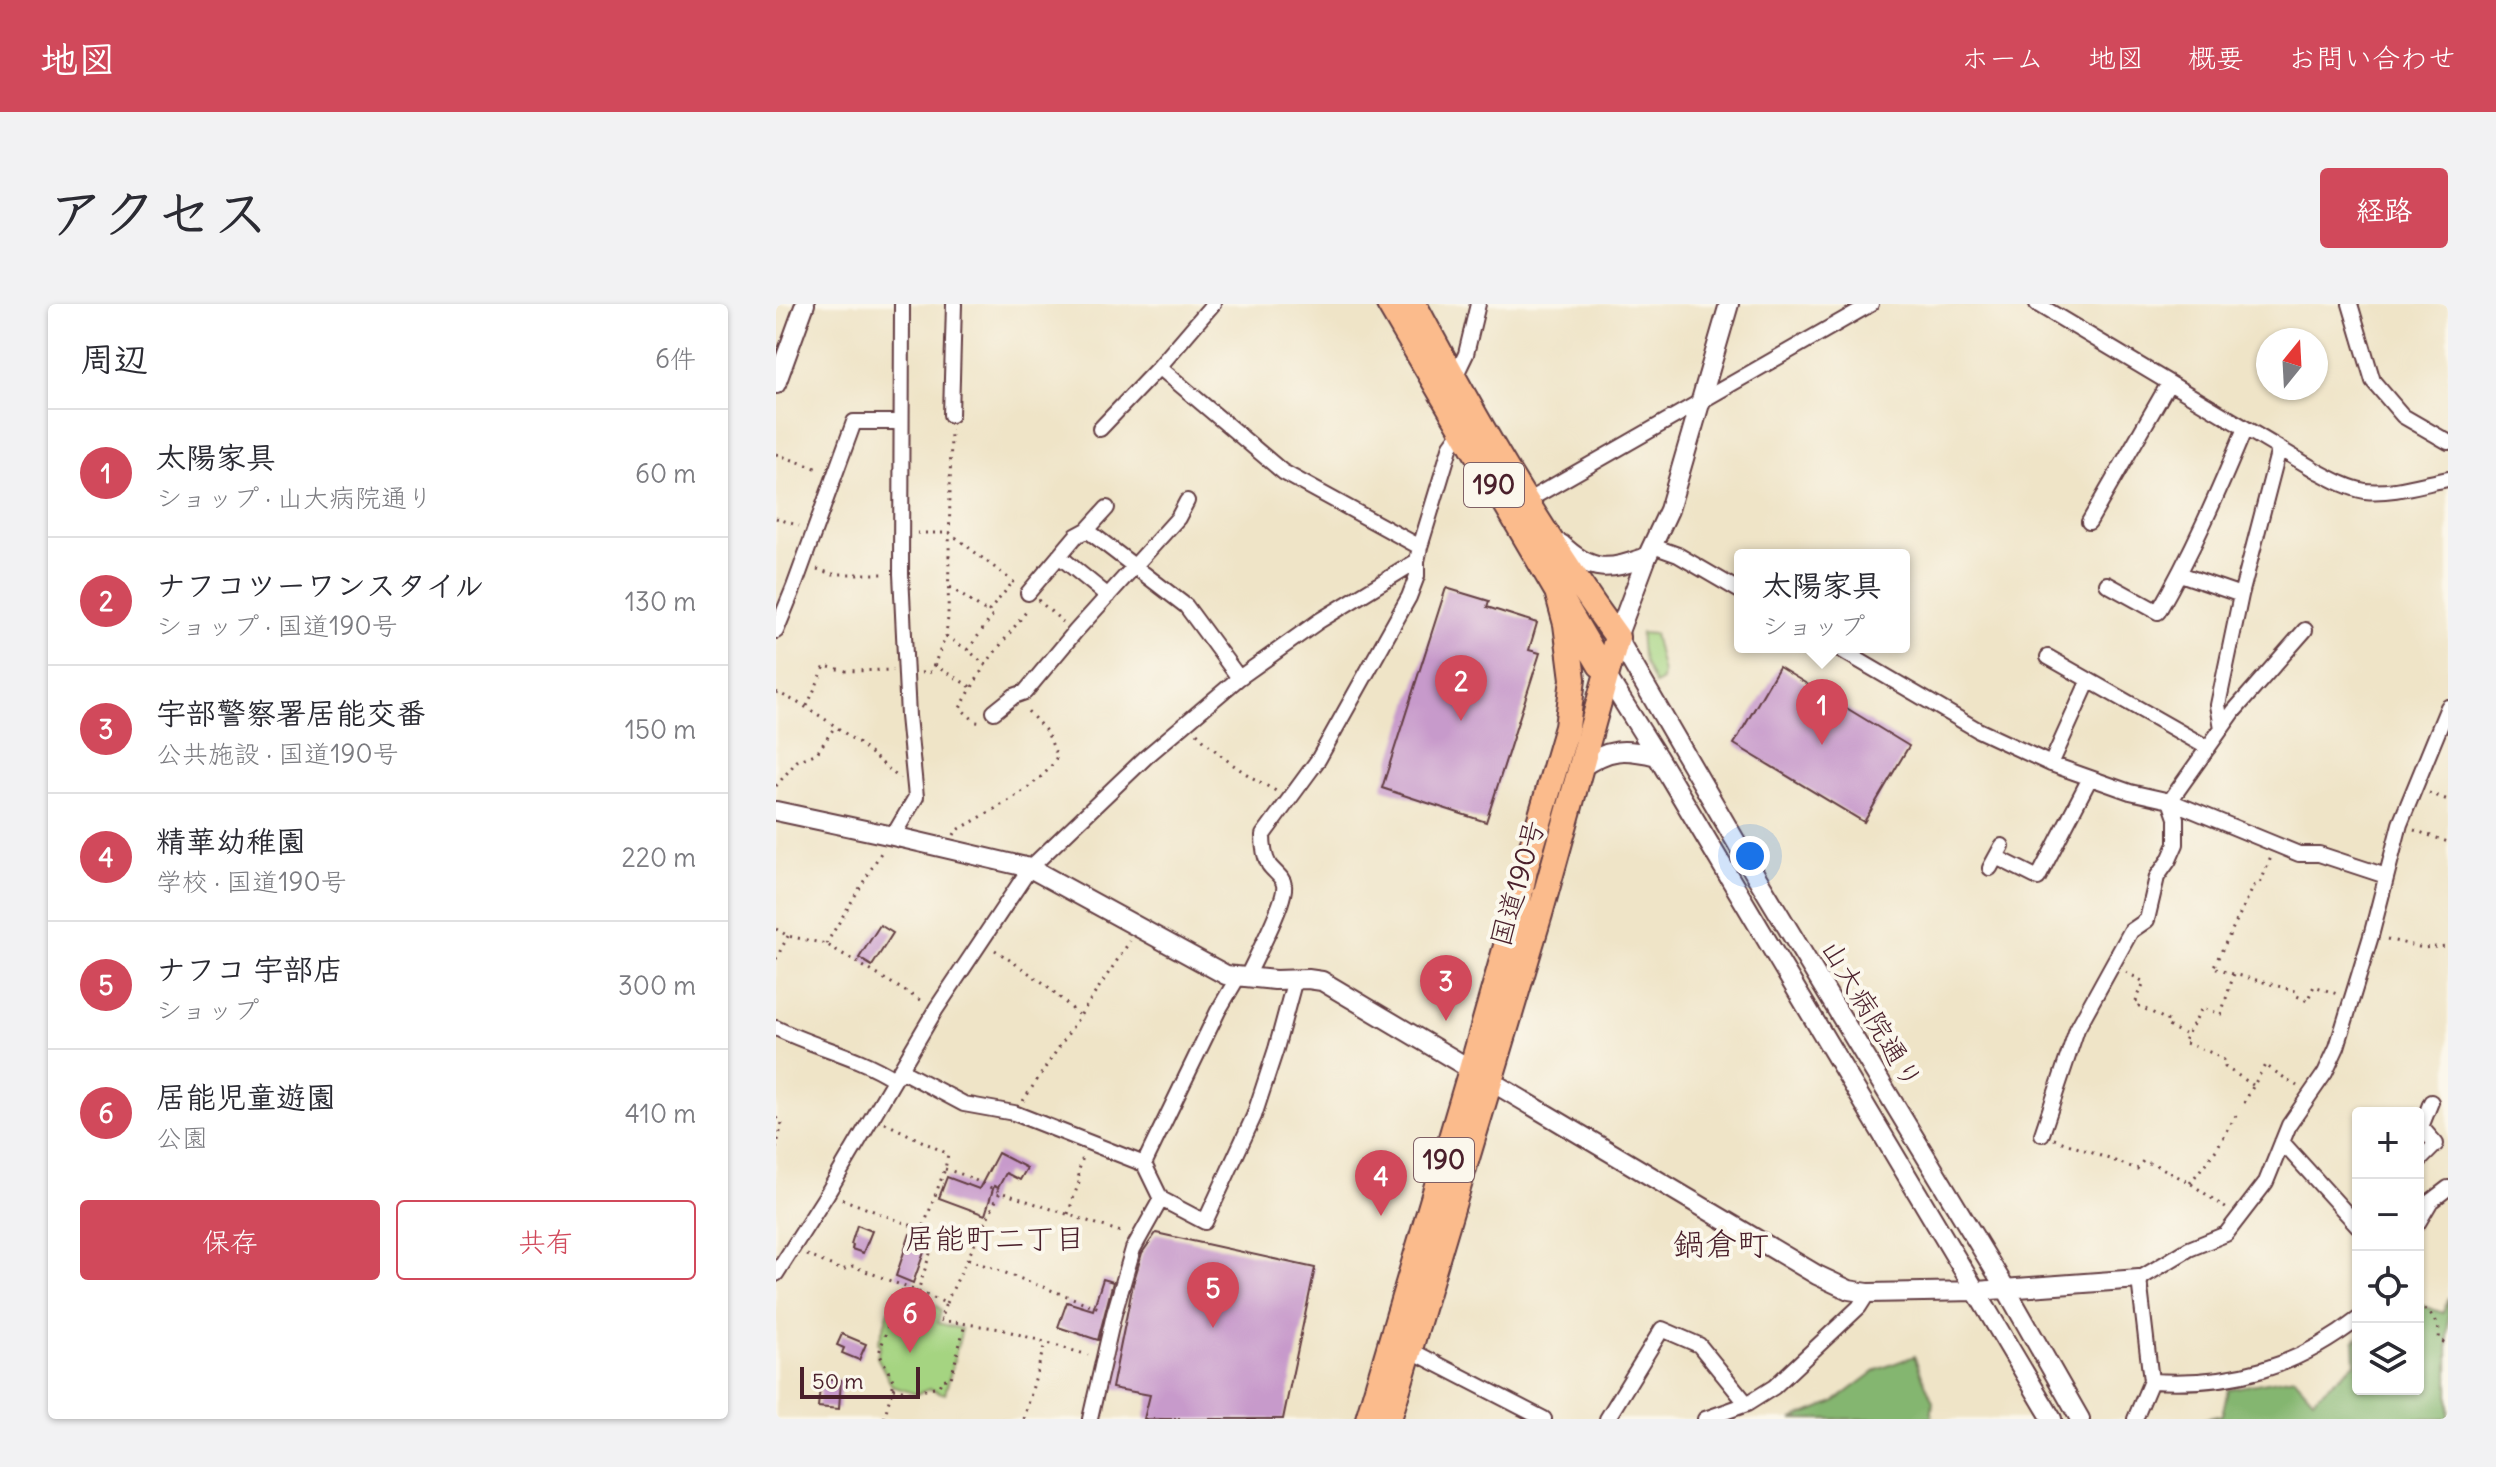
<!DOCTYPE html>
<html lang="ja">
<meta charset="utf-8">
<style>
:root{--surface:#fff;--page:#f2f2f3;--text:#2b2b33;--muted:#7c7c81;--line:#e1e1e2;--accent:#d1495b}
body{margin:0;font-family:Delius,"Klee One",sans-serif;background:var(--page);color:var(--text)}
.controls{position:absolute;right:24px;bottom:24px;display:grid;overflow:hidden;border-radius:8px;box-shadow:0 2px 6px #0004}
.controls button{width:72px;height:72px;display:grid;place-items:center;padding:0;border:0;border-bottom:2px solid var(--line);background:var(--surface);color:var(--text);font:40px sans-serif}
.compass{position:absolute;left:1480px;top:24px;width:72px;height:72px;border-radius:50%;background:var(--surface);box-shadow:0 2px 6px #0004;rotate:18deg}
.scale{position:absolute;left:24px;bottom:20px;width:120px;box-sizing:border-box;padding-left:8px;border:4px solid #4a1f2b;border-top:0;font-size:22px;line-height:28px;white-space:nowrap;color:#4a1f2b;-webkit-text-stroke:6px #fbf7ec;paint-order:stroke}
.you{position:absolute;left:974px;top:552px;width:28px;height:28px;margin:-20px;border:6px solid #fff;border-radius:50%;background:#1a73e8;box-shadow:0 0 0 12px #1a73e833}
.badge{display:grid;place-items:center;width:52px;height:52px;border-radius:50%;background:var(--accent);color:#fff;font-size:26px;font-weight:700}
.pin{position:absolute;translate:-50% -66px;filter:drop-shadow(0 2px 4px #0008)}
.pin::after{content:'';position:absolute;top:42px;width:28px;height:24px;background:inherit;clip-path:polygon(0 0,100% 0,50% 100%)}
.popup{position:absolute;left:958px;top:245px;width:176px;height:104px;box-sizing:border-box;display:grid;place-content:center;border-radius:8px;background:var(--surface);filter:drop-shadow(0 2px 6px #0005);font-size:26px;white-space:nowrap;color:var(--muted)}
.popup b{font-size:30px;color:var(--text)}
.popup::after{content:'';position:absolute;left:50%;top:100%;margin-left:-16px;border:16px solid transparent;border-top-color:var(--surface)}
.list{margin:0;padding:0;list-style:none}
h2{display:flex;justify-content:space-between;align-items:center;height:104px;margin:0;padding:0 32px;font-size:34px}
h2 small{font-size:26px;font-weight:400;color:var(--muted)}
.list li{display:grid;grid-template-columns:52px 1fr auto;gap:24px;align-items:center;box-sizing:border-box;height:128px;padding:0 32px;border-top:2px solid var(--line)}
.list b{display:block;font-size:30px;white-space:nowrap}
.list p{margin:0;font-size:26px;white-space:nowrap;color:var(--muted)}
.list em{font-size:26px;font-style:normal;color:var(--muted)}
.actions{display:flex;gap:16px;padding:24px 32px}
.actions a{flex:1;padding:18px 0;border:2px solid var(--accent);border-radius:8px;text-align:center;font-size:28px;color:var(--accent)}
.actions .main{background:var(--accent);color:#fff}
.icon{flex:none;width:44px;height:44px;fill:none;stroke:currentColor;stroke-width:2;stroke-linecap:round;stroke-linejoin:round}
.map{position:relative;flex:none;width:1672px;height:1115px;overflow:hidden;border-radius:8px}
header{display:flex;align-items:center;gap:48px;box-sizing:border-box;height:112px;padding:0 40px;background:var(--accent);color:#fff}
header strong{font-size:38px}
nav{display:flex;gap:44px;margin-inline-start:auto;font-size:28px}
.intro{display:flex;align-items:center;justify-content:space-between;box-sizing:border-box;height:192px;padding:0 48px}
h1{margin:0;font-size:56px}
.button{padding:20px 36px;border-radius:8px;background:var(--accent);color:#fff;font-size:28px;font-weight:700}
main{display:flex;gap:48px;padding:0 48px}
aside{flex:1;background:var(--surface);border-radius:8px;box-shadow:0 2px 6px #0004}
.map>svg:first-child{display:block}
</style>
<header>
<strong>地図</strong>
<nav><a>ホーム</a><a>地図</a><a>概要</a><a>お問い合わせ</a></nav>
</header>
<div class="intro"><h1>アクセス</h1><a class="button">経路</a></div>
<main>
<aside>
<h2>周辺<small>6件</small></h2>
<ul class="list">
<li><span class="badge">1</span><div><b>太陽家具</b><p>ショップ · 山大病院通り</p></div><em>60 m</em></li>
<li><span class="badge">2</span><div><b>ナフコツーワンスタイル</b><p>ショップ · 国道190号</p></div><em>130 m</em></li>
<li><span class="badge">3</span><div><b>宇部警察署居能交番</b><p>公共施設 · 国道190号</p></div><em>150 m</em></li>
<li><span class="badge">4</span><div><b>精華幼稚園</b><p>学校 · 国道190号</p></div><em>220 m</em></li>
<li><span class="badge">5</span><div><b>ナフコ 宇部店</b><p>ショップ</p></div><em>300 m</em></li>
<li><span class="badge">6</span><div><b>居能児童遊園</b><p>公園</p></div><em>410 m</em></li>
</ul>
<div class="actions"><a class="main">保存</a><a>共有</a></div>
</aside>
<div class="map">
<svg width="1672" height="1115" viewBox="0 0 1672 1115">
<rect width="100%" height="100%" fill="#fbf7ec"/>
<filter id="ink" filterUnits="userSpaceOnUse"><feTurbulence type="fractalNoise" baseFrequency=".0125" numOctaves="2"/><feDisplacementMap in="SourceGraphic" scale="16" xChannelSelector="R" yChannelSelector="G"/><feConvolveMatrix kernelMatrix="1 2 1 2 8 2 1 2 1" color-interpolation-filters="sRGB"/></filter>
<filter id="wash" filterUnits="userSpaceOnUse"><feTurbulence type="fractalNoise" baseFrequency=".006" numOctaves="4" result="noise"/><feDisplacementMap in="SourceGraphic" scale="32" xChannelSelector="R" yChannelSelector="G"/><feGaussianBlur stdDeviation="1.8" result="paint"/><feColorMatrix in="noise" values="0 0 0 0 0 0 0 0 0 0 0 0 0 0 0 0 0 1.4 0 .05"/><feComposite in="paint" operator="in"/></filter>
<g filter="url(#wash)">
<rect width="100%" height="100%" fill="#efe4c7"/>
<path fill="#a5d481" stroke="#787a56" stroke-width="2" d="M 865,329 L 878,330 L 887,369 L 886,376 L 879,380 C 870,363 863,349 865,329 Z
M 120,987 L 160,1001 L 165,1006 L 162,1019 L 186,1025 L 169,1090 L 154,1085 L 140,1090 L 116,1082 L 101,1053 L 104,1040 L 102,1039 Z"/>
<path fill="#84b66f" stroke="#676a4d" stroke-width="2" d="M 1672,993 L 1672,1115 L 1428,1115 L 1446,1111 L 1452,1085 L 1518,1073 L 1537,1095 L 1579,1059 L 1578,1037 L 1582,1033 L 1582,1085 L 1642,1085 L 1642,1000 L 1667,1009 Z
M 1138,1052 L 1157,1098 L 1155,1115 L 1016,1115 L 1058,1098 L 1101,1066 Z"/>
<g id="blocks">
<path fill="#c79acb" d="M 670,284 L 713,297 L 711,303 L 761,319 L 753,346 L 764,349 L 710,518 L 606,484 Z
M 1003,363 L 1133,442 L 1088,518 L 958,440 Z
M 104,621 L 117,629 L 96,662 L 83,654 Z
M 222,849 L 251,864 L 244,876 L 230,869 L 222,884 L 218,882 L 209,911 L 163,894 L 171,873 L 203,885 Z
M 81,921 L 96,927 L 87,949 L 76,945 L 77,941 L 75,940 Z
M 380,929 L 539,964 L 507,1115 L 368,1115 L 374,1091 L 336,1084 L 357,980 L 366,949 Z
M 134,930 L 152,937 L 137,979 L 120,972 Z
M 327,975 L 337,978 L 322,1036 L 282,1023 L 291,998 L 317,1006 Z
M 66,1030 L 90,1040 L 83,1056 L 66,1049 L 68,1044 L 61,1041 Z
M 45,1074 L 65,1076 L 63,1105 L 42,1103 Z"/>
</g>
</g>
<g filter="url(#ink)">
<use href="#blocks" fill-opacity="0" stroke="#633d42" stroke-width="2"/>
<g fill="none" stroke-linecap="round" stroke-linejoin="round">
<g stroke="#633d42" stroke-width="18">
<path id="minor" d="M 1261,0 L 1541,167 C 1556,175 1572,184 1589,187 C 1615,190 1646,180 1672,175
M 1574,0 L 1597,77 L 1627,112 L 1672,138
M 383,63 L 507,168 L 644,243
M 678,75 L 690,50 L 702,0
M 175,111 L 178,0
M 324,125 L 383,63 L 437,0
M 749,198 L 1095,0
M 1313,218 L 1393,79
M 311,226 L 410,302 L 463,374
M 877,242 L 902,251 L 964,287
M 283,252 L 332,292
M 1404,270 L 1465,291
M 1331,280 L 1382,308 C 1416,249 1443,187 1469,124
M 252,289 L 300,232 L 311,226 L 331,204
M 0,327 L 18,283 L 78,118 L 125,118
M 1060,343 L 1202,426 L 1275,460 L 1354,488 L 1394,497 L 1523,550 L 1543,550 L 1610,572
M 1272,353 L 1432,444
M 218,408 L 238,392 L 249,388 L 299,328 L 402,214 L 411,197
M 1446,424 L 1442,401 L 1465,291 L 1503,145
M 1275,460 L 1312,378
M 117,532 L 140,493 L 132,412 L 125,270 L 126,0
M 1220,553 L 1262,574 L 1314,474
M 1214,564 L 1226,542
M 470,675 C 478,657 511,596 508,581 C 507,573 498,568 493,561 C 488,552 487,541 487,531 L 542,456 L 633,293 L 641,272 L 641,257 L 644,243 L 675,141 L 686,126
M 0,724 C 40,744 78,750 118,775
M 124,766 L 188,800 L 238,809 L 368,860 L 385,895 L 429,918 L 478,812 L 500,745 L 519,675
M 1266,830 L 1301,725 L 1355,627 L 1371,616 L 1381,573 L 1393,556 L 1400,540 L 1400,514 L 1394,497 L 1458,407 L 1529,326
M 1506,838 L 1582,922
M 1642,858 L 1660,840 L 1645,823 L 1655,798
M 368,860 L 442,707 L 462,673
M 1642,919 L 1655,897 L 1672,884
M 0,970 L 51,890 L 160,705 L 254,564 L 370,453 L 463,374 L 543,317 L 641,257
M 1582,1015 C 1519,1064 1456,1082 1375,1077 L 1363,975 L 1413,945 L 1450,930 L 1490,878 L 1513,821 L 1549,769 L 1561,743 L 1595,632 L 1624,520 L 1672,403
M 634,1046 L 768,1115
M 314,1115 L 338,1010 L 357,945 L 385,895
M 831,1115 L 886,1025 L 923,1041 L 971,1100
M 929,1115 L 971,1100 L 998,1083 L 1083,1003 L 1092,989
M 1359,1115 L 1375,1077"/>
</g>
<g stroke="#633d42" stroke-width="22">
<path id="tertiary" d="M 953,0 L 893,206 L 871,253 L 841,333 L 980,572 L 1230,985 L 1304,1115
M 0,80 L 29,0
M 785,240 C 816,270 833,266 871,253
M 827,366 L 881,452 L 1276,1115
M 805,464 C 833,444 848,444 881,452
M 0,507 L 117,532 L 254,564 L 450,671 L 499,676 L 532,675 L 546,677 L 1041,971 L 1073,986 L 1092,989 L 1201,987 L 1363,975"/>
</g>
<g stroke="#633d42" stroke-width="28">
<path id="trunk" d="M 613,0 L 824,361
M 592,1115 L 695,766 L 743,596 L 749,566 L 791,423 L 797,375 L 790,320 L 781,287
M 613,1115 L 764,610 L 841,333 C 764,228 699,115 638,0"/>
</g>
<path stroke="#633d42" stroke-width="3" stroke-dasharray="2 6" stroke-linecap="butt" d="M 0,150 L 45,166
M 0,214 L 23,222
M 141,229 L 174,229 L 240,280
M 41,265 L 56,270 L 109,270
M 174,283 L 207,306 L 213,307
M 262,296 L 287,318
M 170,332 L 192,346 L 209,361 L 184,404 L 200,418 L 208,419
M 192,346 L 217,311 L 213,307 L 237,278
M 158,361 L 195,383
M 209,361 L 253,304
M 145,369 L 155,368 L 170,332 L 172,313 L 175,125
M 0,388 C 47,409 86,441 124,475
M 31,402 L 49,362 L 70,367 L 117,366
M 421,429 C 447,456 470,471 502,488
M 0,482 L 21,457 L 41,449 L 58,424
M 1653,489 L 1672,496
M 1638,526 L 1672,538
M 178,531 L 180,527 C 206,512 271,479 281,452 L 271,428 L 248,403
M 0,625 L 12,632 L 50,640 L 149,699
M 1611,635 L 1647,644 L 1672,642
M 50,640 L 106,547
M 219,646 L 269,680 L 304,712
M 0,655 L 12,632
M 1350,668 L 1368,678 L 1359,700 L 1391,716 L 1390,721 L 1408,730
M 1457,670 L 1437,664 L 1478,582 L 1484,580 L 1495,553
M 1477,781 L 1449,763 L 1448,756 L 1436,749 L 1407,738 L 1426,704 L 1445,710 L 1458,670 L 1520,687 L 1521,692 L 1531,697 L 1538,682 L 1561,690
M 247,797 L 354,637
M 1468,799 L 1489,761 L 1521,782
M 0,814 L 6,819 L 0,845
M 109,819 L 172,850 L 169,865 L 147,924
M 1278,835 L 1361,865 L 1367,857 L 1382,862 L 1414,879 L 1451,905
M 169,865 L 188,871 L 224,888 L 348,929
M 1414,879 L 1440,846 L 1462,808
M 66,895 L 160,931 L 142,987 L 137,990 L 124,987 L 103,1049 L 118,1078 L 108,1115
M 292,910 L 304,875 L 302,869 L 307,853
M 31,951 L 66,966 L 77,962 L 170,999 L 164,1016 L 225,1025 L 312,1051
M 192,955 L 323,1004
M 170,999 L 224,888
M 1642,1000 C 1656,1012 1665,1016 1663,1036 L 1672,1040
M 117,1084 L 135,1088 L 163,1082 L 166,1076 L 175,1074 L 189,1020
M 248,1115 L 269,1039"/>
<use href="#minor" stroke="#fff" stroke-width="14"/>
<use href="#tertiary" stroke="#fff" stroke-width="18"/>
<use href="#trunk" stroke="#fbbb8c" stroke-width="24"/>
</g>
</g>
<g text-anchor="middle" stroke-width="8" stroke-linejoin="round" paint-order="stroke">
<g fill="#fbf7ec" stroke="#7f6065" stroke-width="2">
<rect x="688" y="159" width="60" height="44" rx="6"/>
<rect x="638" y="834" width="60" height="44" rx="6"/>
</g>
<g font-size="26" font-weight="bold" fill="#4a1f2b">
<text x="718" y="190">190</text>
<text x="668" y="865">190</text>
</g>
<g font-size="28" fill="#4a1f2b" stroke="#fbf7ec">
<text transform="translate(741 579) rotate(-74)" y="10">国道190号</text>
<text transform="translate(1096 710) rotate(59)" y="10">山大病院通り</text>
</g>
<g font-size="30" fill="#4a1f2b" stroke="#fbf7ec">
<text x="219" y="945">居能町二丁目</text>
</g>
<g font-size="32" fill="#4a1f2b" stroke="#fbf7ec">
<text x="945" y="951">鍋倉町</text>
</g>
</g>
</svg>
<div class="controls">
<button>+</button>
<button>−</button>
<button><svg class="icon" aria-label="locate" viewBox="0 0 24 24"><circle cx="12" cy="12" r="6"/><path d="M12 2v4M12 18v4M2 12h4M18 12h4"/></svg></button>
<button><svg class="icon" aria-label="layers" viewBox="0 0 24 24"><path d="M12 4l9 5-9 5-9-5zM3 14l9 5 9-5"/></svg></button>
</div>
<svg class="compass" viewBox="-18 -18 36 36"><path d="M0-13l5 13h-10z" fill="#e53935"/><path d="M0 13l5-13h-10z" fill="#7c7c81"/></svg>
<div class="scale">50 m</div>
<div class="you"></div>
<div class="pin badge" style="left:1046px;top:441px">1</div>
<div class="popup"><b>太陽家具</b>ショップ</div>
<div class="pin badge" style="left:685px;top:417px">2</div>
<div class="pin badge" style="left:670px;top:717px">3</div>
<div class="pin badge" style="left:605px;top:912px">4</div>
<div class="pin badge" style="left:437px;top:1024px">5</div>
<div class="pin badge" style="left:134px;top:1049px">6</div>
</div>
</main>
